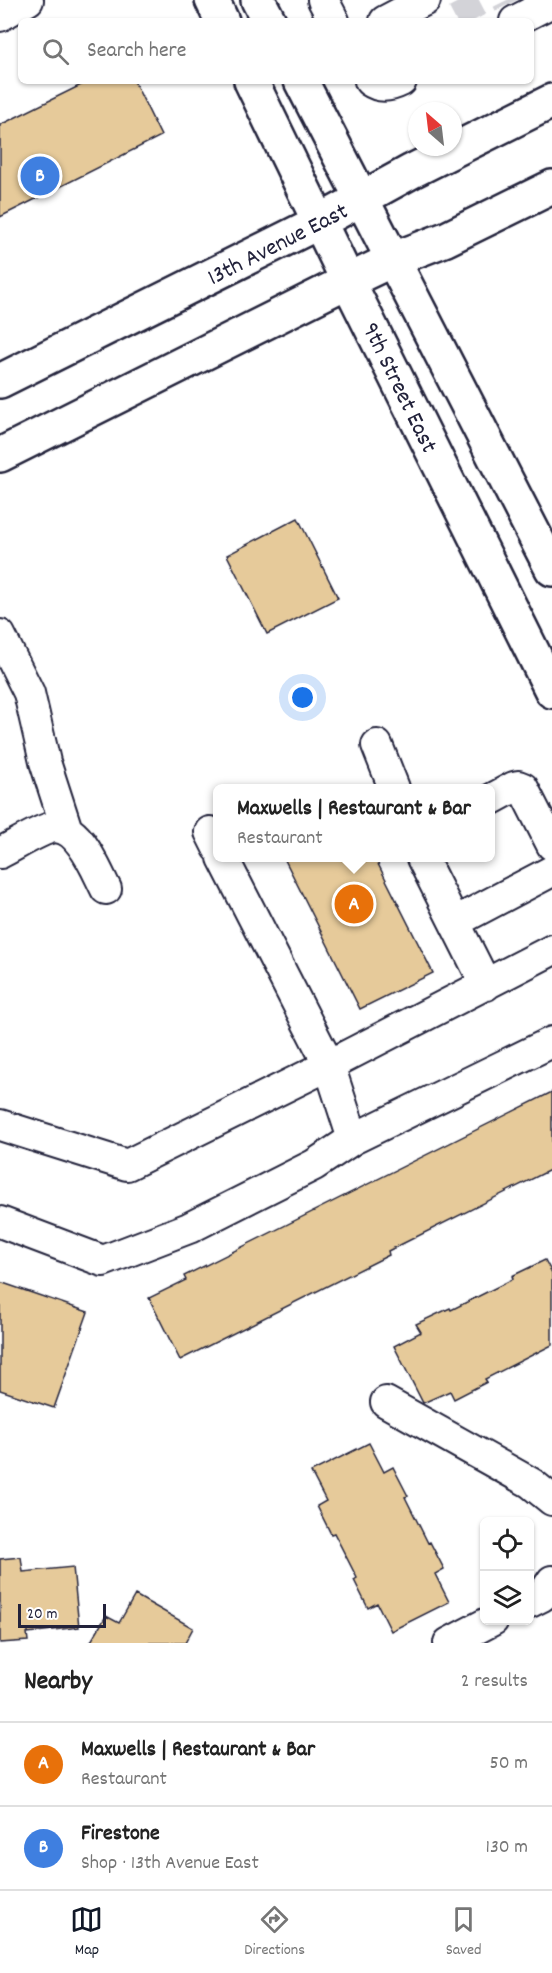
<!DOCTYPE html>
<meta charset="utf-8">
<style>
:root{--surface:#fff;--page:#f6f6f6;--text:#222;--muted:#767676;--line:#e0e0e0;--accent:#111827}
body{margin:0;font-family:Dekko,sans-serif;background:var(--page);color:var(--text)}
.controls{position:absolute;right:18px;bottom:18px;display:grid;overflow:hidden;border-radius:9px;box-shadow:0 2px 4px #0004}
.controls button{width:54px;height:54px;display:grid;place-items:center;padding:0;border:0;border-bottom:2px solid var(--line);background:var(--surface);color:var(--text);font:30px sans-serif}
.compass{position:absolute;left:408px;top:102px;width:54px;height:54px;border-radius:50%;background:var(--surface);box-shadow:0 2px 4px #0004;rotate:332deg}
.scale{position:absolute;left:18px;bottom:15px;width:88px;box-sizing:border-box;padding-left:6px;border:3px solid #22223b;border-top:0;font-size:16px;line-height:21px;white-space:nowrap;color:#22223b;-webkit-text-stroke:4px #fff;paint-order:stroke}
.you{position:absolute;left:303px;top:698px;width:21px;height:21px;margin:-15px;border:4px solid #fff;border-radius:50%;background:#1a73e8;box-shadow:0 0 0 9px #1a73e833}
.badge{display:grid;place-items:center;width:39px;height:39px;border-radius:50%;background:var(--accent);color:#fff;font-size:20px;font-weight:700}
.pin{position:absolute;translate:-50% -50%;border:3px solid #fff;box-shadow:0 2px 6px #0006}
.popup{position:absolute;left:213px;top:784px;width:282px;height:78px;box-sizing:border-box;display:grid;place-content:center;border-radius:9px;background:var(--surface);filter:drop-shadow(0 2px 4px #0005);font-size:20px;white-space:nowrap;color:var(--muted)}
.popup b{font-size:22px;color:var(--text)}
.popup::after{content:'';position:absolute;left:50%;top:100%;margin-left:-12px;border:12px solid transparent;border-top-color:var(--surface)}
.list{margin:0;padding:0;list-style:none}
h2{display:flex;justify-content:space-between;align-items:center;height:78px;margin:0;padding:0 24px;font-size:26px}
h2 small{font-size:20px;font-weight:400;color:var(--muted)}
.list li{display:grid;grid-template-columns:39px 1fr auto;gap:18px;align-items:center;box-sizing:border-box;height:84px;padding:0 24px;border-top:2px solid var(--line)}
.list b{display:block;font-size:22px;white-space:nowrap}
.list p{margin:0;font-size:20px;white-space:nowrap;color:var(--muted)}
.list em{font-size:20px;font-style:normal;color:var(--muted)}
.icon{flex:none;width:33px;height:33px;fill:none;stroke:currentColor;stroke-width:2;stroke-linecap:round;stroke-linejoin:round}
.map{position:relative;flex:none;width:552px;height:1643px;overflow:hidden}
.search{position:absolute;background:var(--surface);box-shadow:0 2px 4px #0004;left:18px;right:18px;top:18px;height:66px;display:flex;align-items:center;gap:15px;box-sizing:border-box;padding:0 21px;border-radius:9px;color:var(--muted);font-size:22px}
.sheet{height:246px;background:var(--surface)}
nav{display:flex;justify-content:space-around;align-items:center;box-sizing:border-box;height:84px;border-top:2px solid var(--line);background:var(--surface);font-size:16px;color:var(--muted)}
nav a{display:grid;justify-items:center;gap:3px}
nav .on{color:var(--accent)}
.map>svg:first-child{display:block}
</style>
<div class="map">
<svg width="552" height="1643" viewBox="0 0 552 1643">
<rect width="100%" height="100%" fill="#fff"/>
<filter id="ink" filterUnits="userSpaceOnUse"><feTurbulence type="fractalNoise" baseFrequency=".0167" numOctaves="2"/><feDisplacementMap in="SourceGraphic" scale="12" xChannelSelector="R" yChannelSelector="G"/><feConvolveMatrix kernelMatrix="1 2 1 2 8 2 1 2 1" color-interpolation-filters="sRGB"/></filter>
<g filter="url(#ink)">
<path fill="#e6ca9a" stroke="#22223b" stroke-width="1.5" d="M 89,81 L 134,81 L 161,136 L 0,217 L 0,125 Z
M 298,518 L 338,598 L 267,634 L 227,555 Z
M 284,858 L 375,858 L 433,973 L 360,1009 Z
M 552,1092 L 552,1169 L 388,1251 L 389,1255 L 180,1360 L 149,1298 L 186,1280 L 184,1276 Z
M 545,1260 L 552,1273 L 552,1345 L 485,1379 L 487,1382 L 454,1399 L 450,1391 L 423,1403 L 394,1346 L 421,1332 L 416,1324 L 450,1308 L 451,1310 L 513,1279 L 512,1276 Z
M 0,1282 L 88,1312 L 54,1408 L 0,1390 Z
M 369,1443 L 384,1472 L 393,1467 L 408,1496 L 405,1497 L 428,1543 L 430,1542 L 444,1569 L 435,1574 L 449,1602 L 391,1631 L 377,1603 L 368,1608 L 354,1580 L 357,1578 L 334,1533 L 331,1534 L 317,1506 L 326,1501 L 311,1472 Z
M 21,1557 L 23,1572 L 73,1567 L 79,1627 L 27,1633 L 28,1641 L 0,1643 L 0,1559 Z
M 135,1595 L 193,1628 L 185,1643 L 90,1643 L 106,1616 L 119,1623 Z"/>
<g fill="none" stroke-linecap="round" stroke-linejoin="round">
<path stroke="#d3d3d8" stroke-width="30" stroke-dasharray="30 15" stroke-linecap="butt" d="M 462,0 L 473,21
M 507,0 L 509,4"/>
<g stroke="#22223b" stroke-width="34">
<path id="minor" d="M 323,0 L 334,21
M 0,16 L 28,0
M 385,21 L 425,0
M 515,21 L 552,2
M 370,81 C 380,88 391,86 401,81
M 0,635 L 29,693 L 45,762 L 67,830
M 377,745 L 394,788
M 490,800 L 514,787 L 518,786 L 523,788 L 552,845
M 210,832 L 218,848
M 0,853 C 14,846 36,832 50,828 C 78,821 96,870 106,889
M 422,858 L 486,985
M 455,922 L 552,871
M 0,1125 L 127,1165 L 329,1065 L 552,950
M 353,1139 L 552,1042
M 0,1222 L 103,1261 L 189,1228 L 314,1165 L 353,1139 L 329,1065 L 223,858
M 386,1402 L 531,1483 L 552,1500
M 530,1602 L 542,1596 L 552,1581
M 449,1643 L 493,1620"/>
</g>
<g stroke="#22223b" stroke-width="38">
<path id="major" d="M 212,0 L 222,21
M 258,0 L 269,21
M 251,81 L 348,281 L 552,691
M 301,81 L 552,569
M 0,381 L 319,222 L 412,171 L 552,101
M 0,455 L 348,281 L 394,259 L 446,239 L 552,187"/>
</g>
<use href="#minor" stroke="#fff" stroke-width="30"/>
<use href="#major" stroke="#fff" stroke-width="33"/>
</g>
</g>
<g text-anchor="middle" stroke-width="4.5" stroke-linejoin="round" paint-order="stroke">
<g font-size="24" fill="#22223b" stroke="#fff">
<text transform="translate(277 243) rotate(-27)" y="8">13th Avenue East</text>
<text transform="translate(401 387) rotate(64)" y="8">9th Street East</text>
</g>
</g>
</svg>
<div class="controls">
<button><svg class="icon" aria-label="locate" viewBox="0 0 24 24"><circle cx="12" cy="12" r="6"/><path d="M12 2v4M12 18v4M2 12h4M18 12h4"/></svg></button>
<button><svg class="icon" aria-label="layers" viewBox="0 0 24 24"><path d="M12 4l9 5-9 5-9-5zM3 14l9 5 9-5"/></svg></button>
</div>
<svg class="compass" viewBox="-18 -18 36 36"><path d="M0-13l5 13h-10z" fill="#e53935"/><path d="M0 13l5-13h-10z" fill="#767676"/></svg>
<div class="scale">20 m</div>
<div class="you"></div>
<div class="pin badge" style="left:354px;top:904px;background:#e8710a">A</div>
<div class="popup"><b>Maxwells | Restaurant &amp; Bar</b>Restaurant</div>
<div class="pin badge" style="left:40px;top:176px;background:#3f7fe0">B</div>
<div class="search"><svg class="icon" aria-label="search" viewBox="0 0 24 24"><circle cx="10" cy="10" r="6"/><path d="M15 15l6 6"/></svg>Search here</div>
</div>
<section class="sheet">
<h2>Nearby<small>2 results</small></h2>
<ul class="list">
<li><span class="badge" style="background:#e8710a">A</span><div><b>Maxwells | Restaurant &amp; Bar</b><p>Restaurant</p></div><em>50 m</em></li>
<li><span class="badge" style="background:#3f7fe0">B</span><div><b>Firestone</b><p>Shop · 13th Avenue East</p></div><em>130 m</em></li>
</ul>
</section>
<nav>
<a class="on"><svg class="icon" aria-label="map" viewBox="0 0 24 24"><path d="M3 6l6-2 6 2 6-2v14l-6 2-6-2-6 2zM9 4v14M15 6v14"/></svg>Map</a>
<a><svg class="icon" aria-label="directions" viewBox="0 0 24 24"><path d="M12 3l9 9-9 9-9-9zM9 14v-3h6M13 9l2 2-2 2"/></svg>Directions</a>
<a><svg class="icon" aria-label="saved" viewBox="0 0 24 24"><path d="M7 4h10v16l-5-4-5 4z"/></svg>Saved</a>
</nav>
